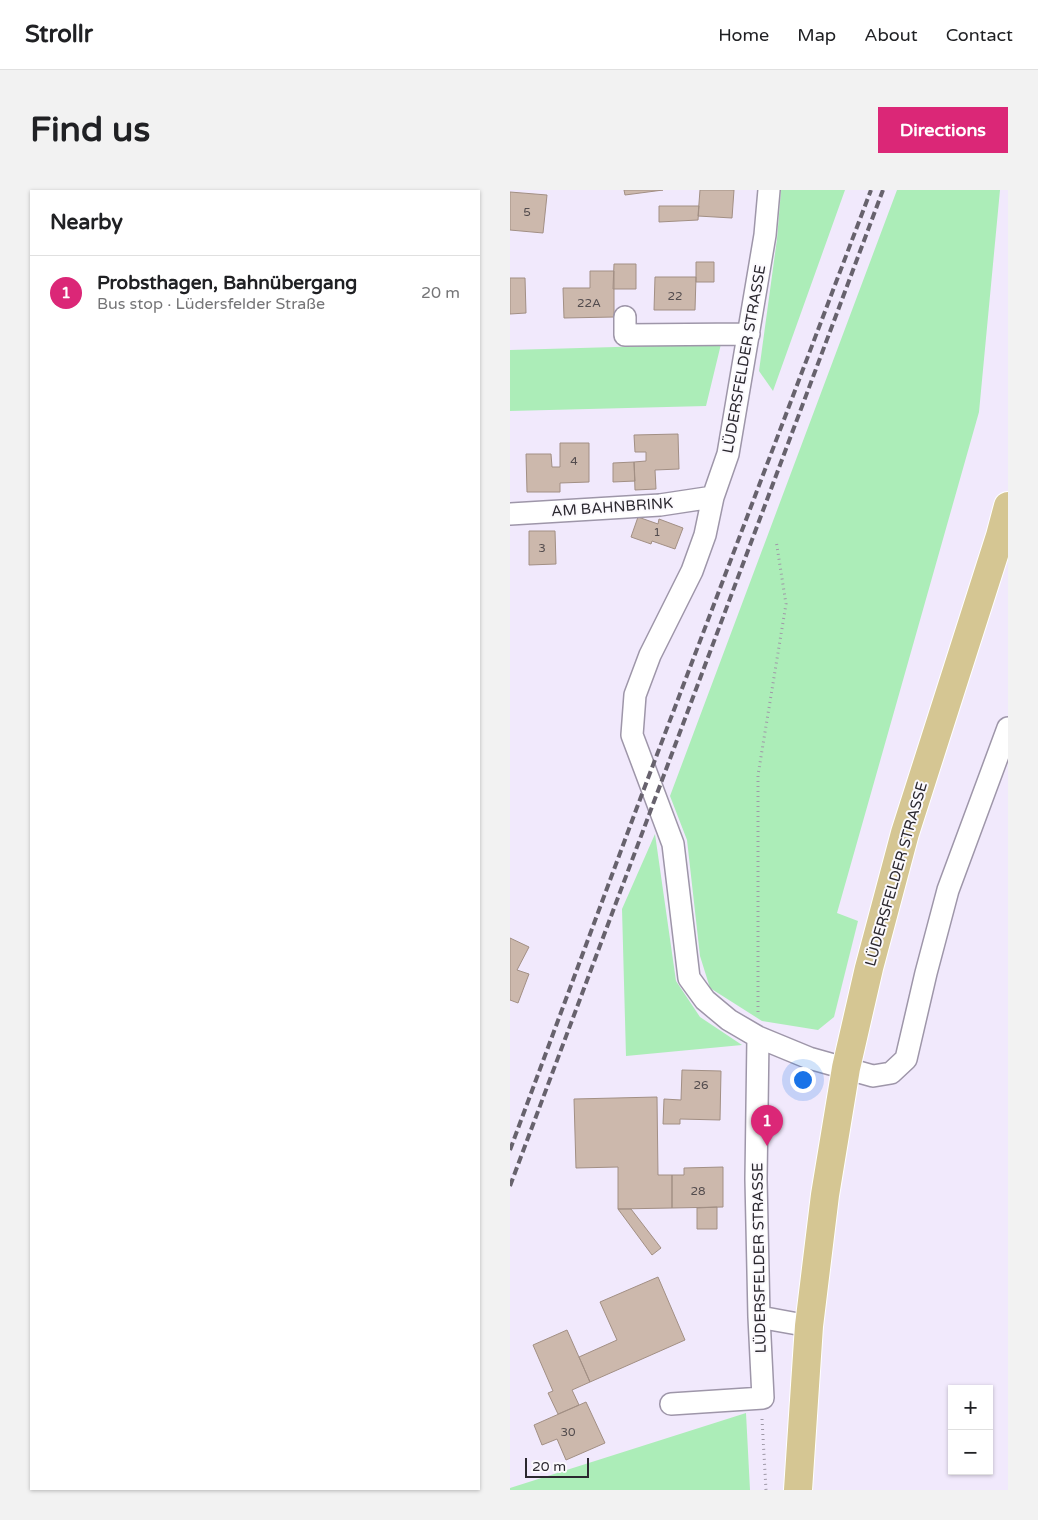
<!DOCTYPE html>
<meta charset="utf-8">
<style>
:root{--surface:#fff;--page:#f2f2f2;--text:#202124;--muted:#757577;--line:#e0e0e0;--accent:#db2777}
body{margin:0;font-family:"Varela Round",sans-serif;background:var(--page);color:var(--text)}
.controls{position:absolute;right:15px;bottom:15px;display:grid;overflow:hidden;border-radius:0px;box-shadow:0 1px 4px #0004}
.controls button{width:45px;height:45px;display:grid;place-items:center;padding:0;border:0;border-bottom:1px solid var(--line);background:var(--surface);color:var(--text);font:25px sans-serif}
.scale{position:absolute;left:15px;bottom:12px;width:64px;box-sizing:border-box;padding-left:5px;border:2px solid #2b282f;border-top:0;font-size:14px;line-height:18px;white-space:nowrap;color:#2b282f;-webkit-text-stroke:4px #fbf9fd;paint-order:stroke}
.you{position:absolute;left:292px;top:889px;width:18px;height:18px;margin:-12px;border:4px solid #fff;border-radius:50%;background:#1a73e8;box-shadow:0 0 0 8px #1a73e833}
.badge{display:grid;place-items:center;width:32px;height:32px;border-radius:50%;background:var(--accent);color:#fff;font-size:16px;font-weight:700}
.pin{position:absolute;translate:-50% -41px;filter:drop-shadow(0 1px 2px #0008)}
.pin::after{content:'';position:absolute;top:26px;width:18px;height:15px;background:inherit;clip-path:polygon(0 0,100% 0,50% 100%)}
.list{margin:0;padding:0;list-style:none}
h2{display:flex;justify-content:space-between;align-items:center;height:65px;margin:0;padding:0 20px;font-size:21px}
h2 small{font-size:16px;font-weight:400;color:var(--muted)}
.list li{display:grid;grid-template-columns:32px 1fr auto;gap:15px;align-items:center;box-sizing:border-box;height:75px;padding:0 20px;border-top:1px solid var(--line)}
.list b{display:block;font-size:19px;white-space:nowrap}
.list p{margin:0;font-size:16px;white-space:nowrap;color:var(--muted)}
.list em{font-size:16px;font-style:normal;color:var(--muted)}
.map{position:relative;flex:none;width:498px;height:1300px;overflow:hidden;border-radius:0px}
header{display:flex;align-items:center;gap:30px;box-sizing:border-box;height:70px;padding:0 25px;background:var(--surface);border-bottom:1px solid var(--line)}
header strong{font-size:24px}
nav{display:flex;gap:28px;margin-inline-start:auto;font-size:18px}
.intro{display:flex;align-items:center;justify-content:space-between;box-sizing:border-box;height:120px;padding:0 30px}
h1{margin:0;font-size:35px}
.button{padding:12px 22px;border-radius:0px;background:var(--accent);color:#fff;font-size:18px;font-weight:700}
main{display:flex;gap:30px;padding:0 30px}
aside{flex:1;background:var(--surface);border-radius:0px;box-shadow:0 1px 4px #0004}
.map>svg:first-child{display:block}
</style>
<header>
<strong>Strollr</strong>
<nav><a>Home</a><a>Map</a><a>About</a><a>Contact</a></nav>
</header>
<div class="intro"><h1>Find us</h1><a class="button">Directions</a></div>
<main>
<aside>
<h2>Nearby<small></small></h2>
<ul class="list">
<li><span class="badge">1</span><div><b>Probsthagen, Bahnübergang</b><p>Bus stop · Lüdersfelder Straße</p></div><em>20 m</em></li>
</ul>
</aside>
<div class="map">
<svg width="498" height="1300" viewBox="0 0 498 1300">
<rect width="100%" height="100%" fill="#f1e9fc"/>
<path fill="#acedb8" d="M 271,0 L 335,0 L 263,201 L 249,181 L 267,49 Z
M 387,0 L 490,0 L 469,222 L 327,723 L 348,731 L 324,827 L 308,840 L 252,831 L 200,798 L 190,766 L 177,650 L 160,606 Z
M 211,154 L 196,216 L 0,221 L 0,160 Z
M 145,644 L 166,791 L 190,827 L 232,855 L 116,866 L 112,719 Z
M 236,1223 L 240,1300 L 0,1300 L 0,1298 Z"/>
<path fill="#ccb8ac" stroke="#a28f84" d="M 114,0 L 153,0 L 115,5 Z
M 190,0 L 224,0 L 222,28 L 188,26 Z
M 0,2 L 37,5 L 33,43 L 0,40 Z
M 149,16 L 189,16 L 188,30 L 149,32 Z
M 186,72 L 204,72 L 204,92 L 186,92 Z
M 104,74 L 126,74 L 126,99 L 103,99 Z
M 80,81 L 104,81 L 104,127 L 54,128 L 53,98 L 80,98 Z
M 145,87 L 186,87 L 185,120 L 144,120 Z
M 0,88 L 15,88 L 16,123 L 0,124 Z
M 168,244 L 169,279 L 145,280 L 146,299 L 125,300 L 124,272 L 136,271 L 136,262 L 125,262 L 124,245 Z
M 50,253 L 79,253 L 79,292 L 50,293 L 50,302 L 17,302 L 16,264 L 41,264 L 42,277 L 50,277 Z
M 124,272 L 125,291 L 103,292 L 103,273 Z
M 128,327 L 148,334 L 149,329 L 173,338 L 165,359 L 142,351 L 141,354 L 121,347 Z
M 19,341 L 45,341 L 46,374 L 19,375 Z
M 0,748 L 19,757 L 7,780 L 19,784 L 8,813 L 0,810 Z
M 172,880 L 211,881 L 210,930 L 170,929 L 170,934 L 153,934 L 154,909 L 171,910 Z
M 147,907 L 148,985 L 162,985 L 162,1018 L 108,1019 L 108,977 L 66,978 L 64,909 Z
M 213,977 L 213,1017 L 162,1018 L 162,985 L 174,985 L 174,978 Z
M 207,1017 L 207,1039 L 187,1039 L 187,1018 Z
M 108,1019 L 121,1019 L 151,1058 L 142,1065 Z
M 148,1087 L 175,1150 L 80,1192 L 69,1167 L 107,1150 L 90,1112 Z
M 57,1140 L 80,1192 L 62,1200 L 69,1215 L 48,1224 L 38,1203 L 43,1201 L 23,1155 Z
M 76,1212 L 95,1253 L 56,1270 L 47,1249 L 32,1255 L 24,1235 Z"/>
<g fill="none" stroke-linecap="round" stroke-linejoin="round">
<g stroke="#9e96a9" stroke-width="24">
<path id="minor" d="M 259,0 L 255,45 L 218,264 L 203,307 L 195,345 L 182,381 L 140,465 L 125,505 L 122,545 L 163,654 L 179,788 L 195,810 L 219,830 L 248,847 L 299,868 L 363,886 L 381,883 L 396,869 L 416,783 L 438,700 L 498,538
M 115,127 L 115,145 L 239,144
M 0,324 L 150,315 L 203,307
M 249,1127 L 299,1136
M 161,1214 L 253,1208 L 249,1127 L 246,989 L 248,847"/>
</g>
<g stroke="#fff" stroke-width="30">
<path id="major" d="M 288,1300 L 299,1136 L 315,1005 L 336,878 L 359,778 L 395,643 L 490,346 L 498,316"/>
</g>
<path stroke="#9f99a7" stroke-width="3" stroke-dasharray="1 4" stroke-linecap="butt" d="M 248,822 L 248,585 L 276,414 L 266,350
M 252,1229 L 256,1300"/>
<use href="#minor" stroke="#fff" stroke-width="21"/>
<use href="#major" stroke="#d5c693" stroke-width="28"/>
<path stroke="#67626d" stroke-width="4" stroke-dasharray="8 4" stroke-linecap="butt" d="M 0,960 L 126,620 L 361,0
M 0,996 L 373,0"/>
</g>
<g text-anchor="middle" stroke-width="4" stroke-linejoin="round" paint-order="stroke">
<g font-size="12" fill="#534c4e">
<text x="17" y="26">5</text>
<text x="165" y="110">22</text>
<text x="79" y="117">22A</text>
<text x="64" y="275">4</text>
<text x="147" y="346">1</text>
<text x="32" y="362">3</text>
<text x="191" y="899">26</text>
<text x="188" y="1005">28</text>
<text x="58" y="1246">30</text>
</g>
<g font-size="15" fill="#2b282f" stroke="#fbf9fd">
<text transform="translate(234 169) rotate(-80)" y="5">LÜDERSFELDER STRASSE</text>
<text transform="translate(102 317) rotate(-4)" y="5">AM BAHNBRINK</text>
<text transform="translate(386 684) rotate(-74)" y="5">LÜDERSFELDER STRASSE</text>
<text transform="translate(249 1068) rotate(-91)" y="5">LÜDERSFELDER STRASSE</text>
</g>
</g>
</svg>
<div class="controls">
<button>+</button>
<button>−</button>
</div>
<div class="scale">20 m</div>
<div class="you"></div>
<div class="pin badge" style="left:257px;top:956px">1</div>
</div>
</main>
